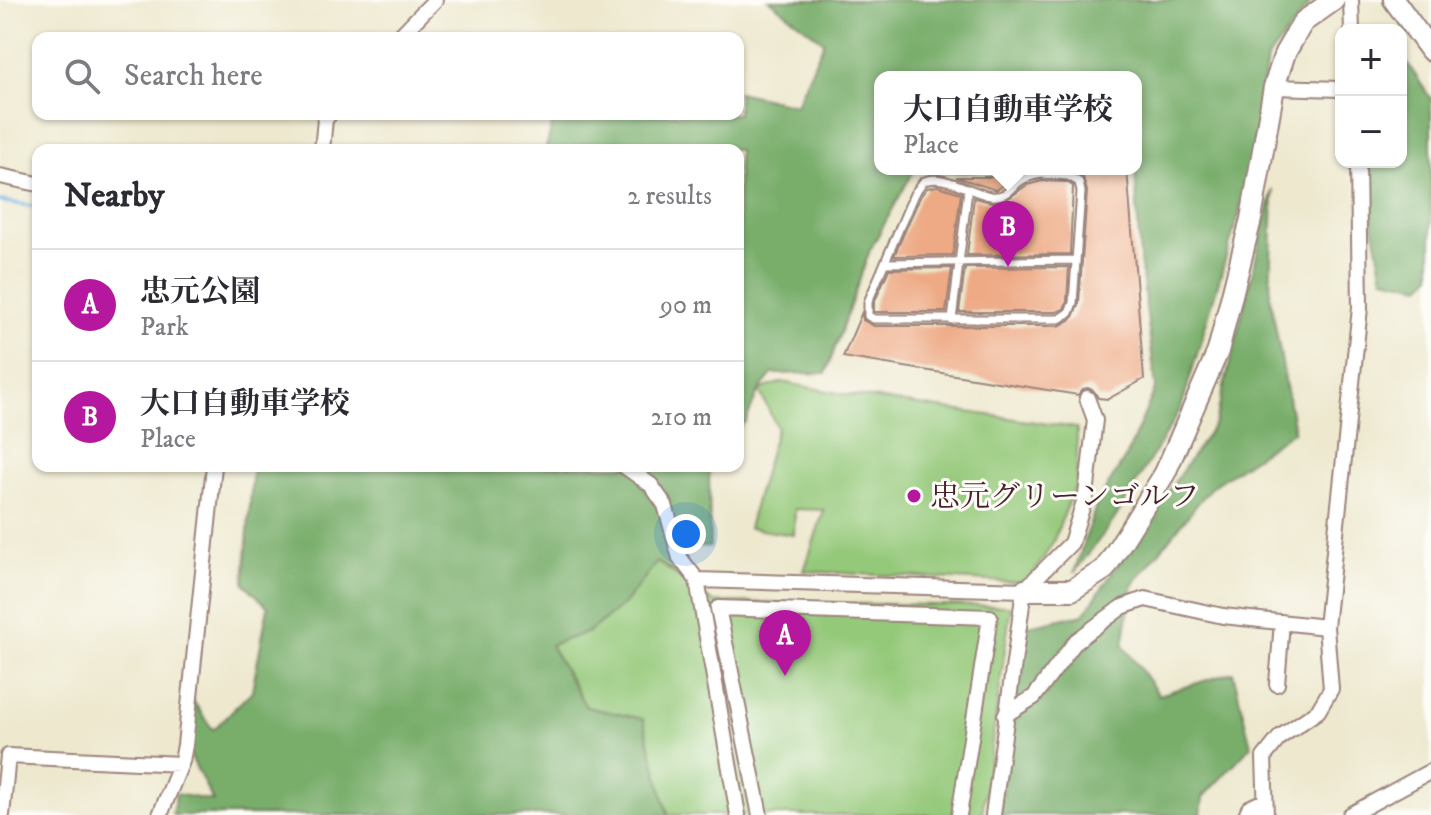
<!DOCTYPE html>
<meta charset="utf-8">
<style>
:root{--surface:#fff;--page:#f7f7f7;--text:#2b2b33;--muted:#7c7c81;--line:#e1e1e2;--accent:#b5179e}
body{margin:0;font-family:"IM FELL DW Pica","Noto Serif JP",serif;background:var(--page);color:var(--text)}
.controls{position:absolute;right:24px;top:24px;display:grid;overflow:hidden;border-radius:16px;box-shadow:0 2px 6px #0004}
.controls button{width:72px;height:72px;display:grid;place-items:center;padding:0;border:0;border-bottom:2px solid var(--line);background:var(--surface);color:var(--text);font:40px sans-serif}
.you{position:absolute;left:686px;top:534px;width:28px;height:28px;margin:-20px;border:6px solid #fff;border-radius:50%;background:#1a73e8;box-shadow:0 0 0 12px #1a73e833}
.badge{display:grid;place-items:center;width:52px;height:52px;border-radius:50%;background:var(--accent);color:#fff;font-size:26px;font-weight:700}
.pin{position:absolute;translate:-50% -66px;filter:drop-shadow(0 2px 4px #0008)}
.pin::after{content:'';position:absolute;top:42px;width:28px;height:24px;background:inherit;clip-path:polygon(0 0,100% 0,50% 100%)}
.popup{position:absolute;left:874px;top:71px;width:268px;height:104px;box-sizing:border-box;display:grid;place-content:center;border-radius:16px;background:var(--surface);filter:drop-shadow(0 2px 6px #0005);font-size:26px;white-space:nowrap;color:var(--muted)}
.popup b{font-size:30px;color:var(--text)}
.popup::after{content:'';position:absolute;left:50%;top:100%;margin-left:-16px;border:16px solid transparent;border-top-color:var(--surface)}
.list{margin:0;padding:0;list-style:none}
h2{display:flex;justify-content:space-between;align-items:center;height:104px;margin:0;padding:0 32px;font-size:34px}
h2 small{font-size:26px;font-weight:400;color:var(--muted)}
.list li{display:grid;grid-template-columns:52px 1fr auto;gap:24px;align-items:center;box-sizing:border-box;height:112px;padding:0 32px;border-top:2px solid var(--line)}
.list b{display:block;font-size:30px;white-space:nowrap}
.list p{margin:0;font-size:26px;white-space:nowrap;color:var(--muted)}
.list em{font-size:26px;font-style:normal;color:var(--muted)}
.icon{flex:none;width:44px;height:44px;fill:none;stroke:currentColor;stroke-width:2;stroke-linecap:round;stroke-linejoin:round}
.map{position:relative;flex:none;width:1431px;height:815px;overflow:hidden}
.search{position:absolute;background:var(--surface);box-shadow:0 2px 6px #0004;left:32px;top:32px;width:712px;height:88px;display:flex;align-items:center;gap:20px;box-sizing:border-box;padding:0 28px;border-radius:16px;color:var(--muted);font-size:30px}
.panel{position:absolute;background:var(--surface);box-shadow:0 2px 6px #0004;left:32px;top:144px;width:712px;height:328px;border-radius:16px}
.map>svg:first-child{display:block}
</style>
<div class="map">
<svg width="1431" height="815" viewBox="0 0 1431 815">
<rect width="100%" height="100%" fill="#fdfcf7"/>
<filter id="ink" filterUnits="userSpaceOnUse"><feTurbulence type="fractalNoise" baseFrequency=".0125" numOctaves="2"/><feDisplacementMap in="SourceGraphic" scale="16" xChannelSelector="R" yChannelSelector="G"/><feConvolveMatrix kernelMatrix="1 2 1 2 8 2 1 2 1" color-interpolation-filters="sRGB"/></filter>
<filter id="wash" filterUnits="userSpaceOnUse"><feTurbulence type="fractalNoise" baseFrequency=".006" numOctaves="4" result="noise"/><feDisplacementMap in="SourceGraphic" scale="32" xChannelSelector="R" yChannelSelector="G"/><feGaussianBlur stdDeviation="1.8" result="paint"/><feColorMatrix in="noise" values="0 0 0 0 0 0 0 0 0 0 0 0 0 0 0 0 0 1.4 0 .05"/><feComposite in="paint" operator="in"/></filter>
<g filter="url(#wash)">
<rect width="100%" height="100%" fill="#ede8ce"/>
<path fill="#95c97a" stroke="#707452" stroke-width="2" d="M 782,382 L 843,394 L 1077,428 L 1077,481 L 1053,542 L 1028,583 L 804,571 L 824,510 L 795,509 L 794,535 L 748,528 L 777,427 L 759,390 Z
M 657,562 L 714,602 L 1011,606 L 982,815 L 668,815 L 643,719 L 586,707 L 550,645 L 588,632 L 624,604 Z"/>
<path fill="#78ad6a" stroke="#61664a" stroke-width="2" d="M 769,0 L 1313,0 L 1267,59 L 1249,180 L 1181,408 L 1114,520 L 1074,573 L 1097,503 L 1127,455 L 1156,387 L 1140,260 L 1135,169 L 1136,77 L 880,77 L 880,169 L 999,169 L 966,172 L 914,170 L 870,250 L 826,373 L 772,374 L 759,390 L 746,421 L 738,429 L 738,150 L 547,150 L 546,148 L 555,114 L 738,114 L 738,92 L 796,105 L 824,42 Z
M 1401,53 L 1431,99 L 1431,276 L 1421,286 L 1383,278 L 1373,225 L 1368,162 L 1401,162 Z
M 1273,189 L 1270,296 L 1294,431 L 1211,487 L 1133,584 L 1123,645 L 1159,695 L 1233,672 L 1251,746 L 1203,797 L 1201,815 L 1000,815 L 1023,627 L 1084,614 L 1215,423 Z
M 253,466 L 709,466 L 710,547 L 675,548 L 681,576 L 657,562 L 624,604 L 588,632 L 550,645 L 586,707 L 643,719 L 668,815 L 172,815 L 176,794 L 213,801 L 187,749 L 193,701 L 213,730 L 252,691 L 268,607 L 244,583 Z"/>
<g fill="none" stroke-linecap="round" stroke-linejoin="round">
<path stroke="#6bacdf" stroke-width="4" d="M 0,201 L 38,207"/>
</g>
<g id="blocks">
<path fill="#eeaa85" d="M 1006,169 L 1033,169 L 1021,173 L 996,190 L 956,177 L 999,177 Z
M 1062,169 L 1127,169 L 1144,379 L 1108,399 L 1098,398 L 1094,391 L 1088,388 L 1083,389 L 1078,395 L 843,357 L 862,312 L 863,320 L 874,326 L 1059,326 L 1072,319 L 1079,303 L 1087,191 L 1083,177 L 1071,170 Z
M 1042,181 L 1066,182 L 1073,186 L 1070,254 L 967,255 L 974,198 L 991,202 L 1003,202 L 1027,185 Z
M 938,186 L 961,193 L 953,255 L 894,256 L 920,197 L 927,188 Z
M 1069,267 L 1067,302 L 1064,309 L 1057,312 L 959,312 L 965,268 Z
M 952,268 L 946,312 L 874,312 L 874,303 L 889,269 Z"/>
</g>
</g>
<g filter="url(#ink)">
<use href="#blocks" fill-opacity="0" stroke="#9c847c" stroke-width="2"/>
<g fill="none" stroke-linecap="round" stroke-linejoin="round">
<g stroke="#9c847c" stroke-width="11">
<path id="lane" d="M 1042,174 L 1068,176 L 1079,182 L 1081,192 L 1073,303 L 1069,313 L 1059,319 L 874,319 L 868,316 L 868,302 L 914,194 L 923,182 C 942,172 971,193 991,196 C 1008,198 1011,186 1024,179 C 1029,176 1037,175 1042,174 Z
M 885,263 L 1076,260
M 952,320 L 968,190"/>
</g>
<g stroke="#9c847c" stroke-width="18">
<path id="street" d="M 1351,0 L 1352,30
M 398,38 L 435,0
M 1274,87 L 1341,89
M 322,150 L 325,119 L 330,114
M 0,176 L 38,184
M 624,466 L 651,485 L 665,505 L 680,558 L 697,580 L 738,815
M 697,580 L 1024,590
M 1277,684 L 1282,622
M 1005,715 L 1034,697 L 1076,641 L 1122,607 L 1145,599 L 1223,616 L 1326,627
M 2,815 L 8,756 L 181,764
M 160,815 L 182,761 L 185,745 L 214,466
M 760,815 L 718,608 L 990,617 L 959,815
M 993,815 L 1024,590 L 1071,543 L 1086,495 L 1095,420 L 1087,398
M 1246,815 L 1249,808 L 1264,801
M 1266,815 L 1264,757 L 1280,737 L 1318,711 L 1331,689 L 1326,627 L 1360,308 L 1358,162
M 1350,815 L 1431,771"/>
</g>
<g stroke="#9c847c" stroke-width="24">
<path id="secondary" d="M 1394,0 L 1431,51
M 1024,590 L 1072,590 L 1105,569 L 1165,473 L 1218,351 L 1251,219 L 1274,87 L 1285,53 L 1303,22 L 1334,0"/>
</g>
<use href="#lane" stroke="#fff" stroke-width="7"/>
<use href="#street" stroke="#fff" stroke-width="14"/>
<use href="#secondary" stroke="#fff" stroke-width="20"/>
</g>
</g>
<circle fill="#b5179e" stroke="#fdfcf7" stroke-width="3" cx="914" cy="496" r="8"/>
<g text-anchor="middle" stroke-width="6" stroke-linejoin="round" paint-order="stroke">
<g font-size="30" fill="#4a1f2b" stroke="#fdfcf7" text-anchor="start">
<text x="930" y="506">忠元グリーンゴルフ</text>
</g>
</g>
</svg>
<div class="controls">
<button>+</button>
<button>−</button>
</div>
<div class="you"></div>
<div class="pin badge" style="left:785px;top:676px">A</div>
<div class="pin badge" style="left:1008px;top:267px">B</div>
<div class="popup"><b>大口自動車学校</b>Place</div>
<div class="search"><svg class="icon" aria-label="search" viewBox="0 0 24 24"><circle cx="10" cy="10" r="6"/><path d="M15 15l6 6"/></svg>Search here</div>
<section class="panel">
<h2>Nearby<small>2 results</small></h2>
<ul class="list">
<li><span class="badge">A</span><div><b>忠元公園</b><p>Park</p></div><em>90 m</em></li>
<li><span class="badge">B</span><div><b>大口自動車学校</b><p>Place</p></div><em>210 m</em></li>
</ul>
</section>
</div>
